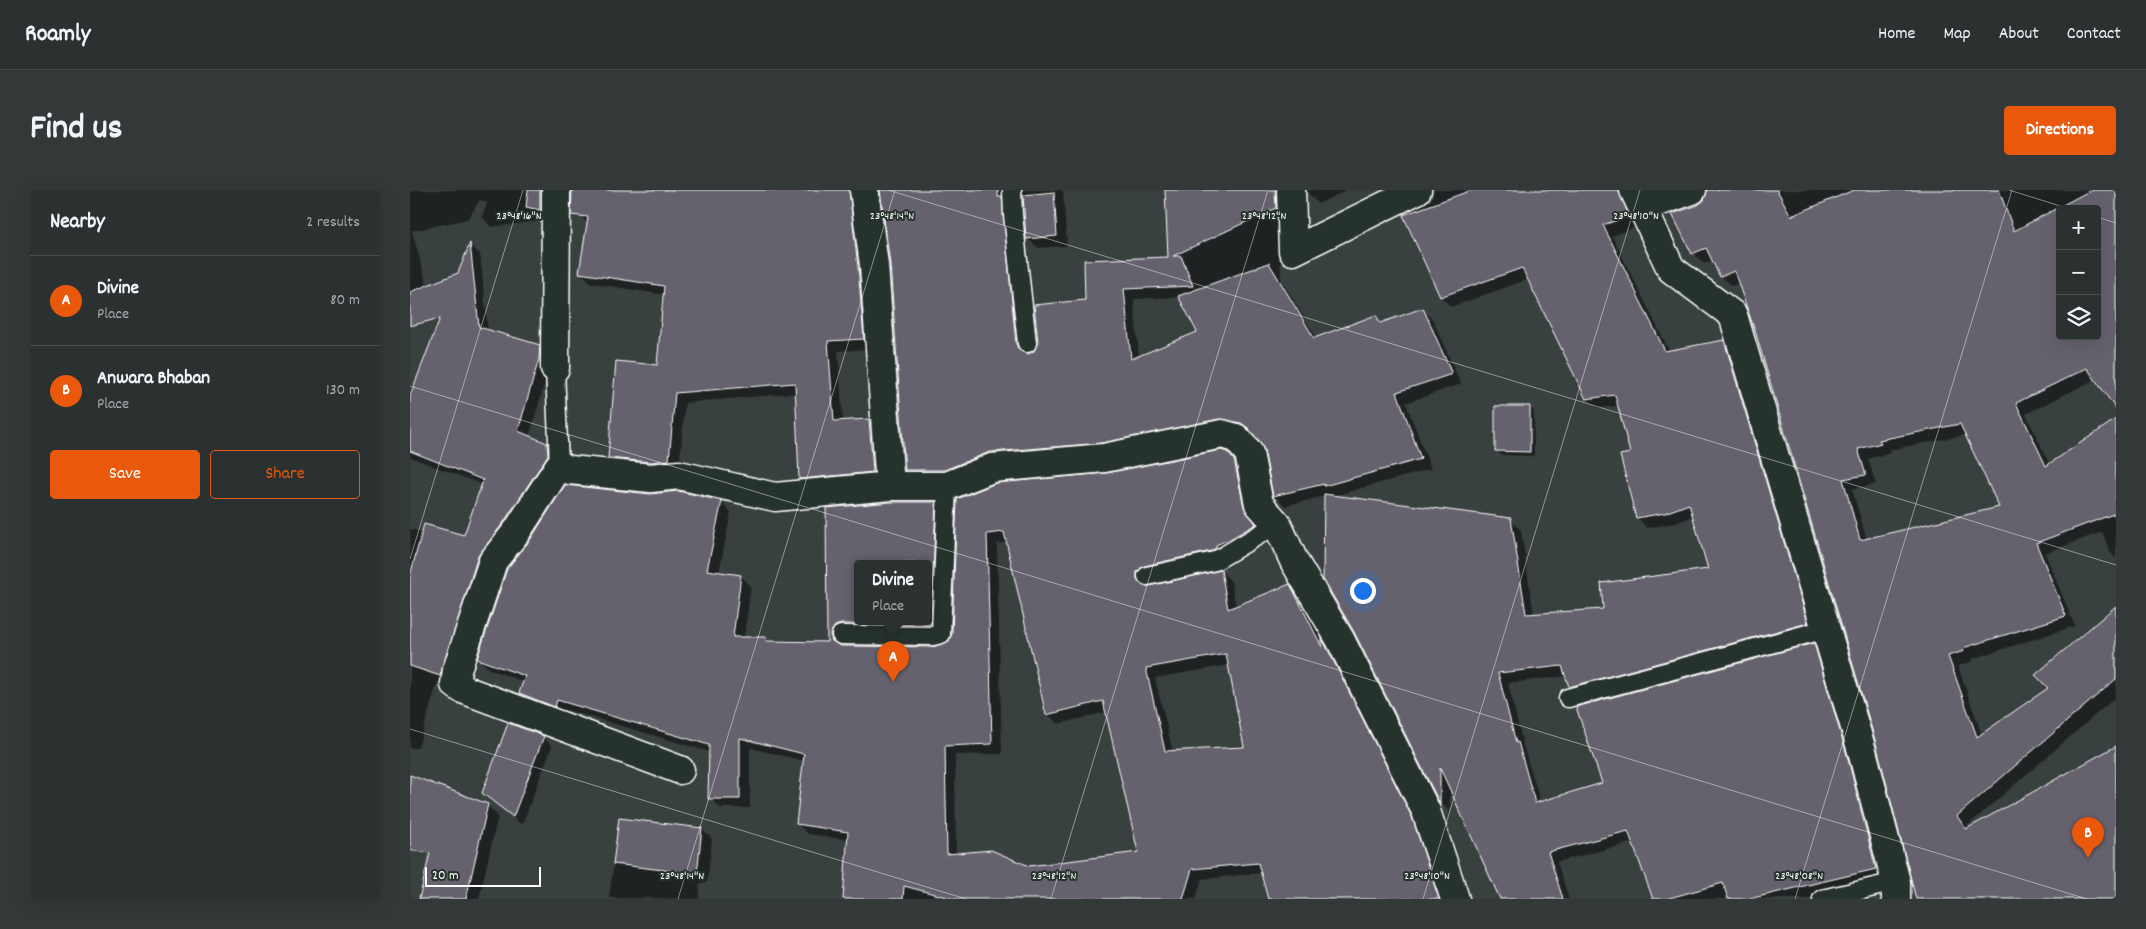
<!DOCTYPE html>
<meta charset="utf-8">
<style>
:root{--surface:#2b3130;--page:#333938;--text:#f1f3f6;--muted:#a6a9ab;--line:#474c4c;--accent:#ea580c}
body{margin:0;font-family:Dekko,sans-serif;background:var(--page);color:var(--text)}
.controls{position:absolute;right:15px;top:15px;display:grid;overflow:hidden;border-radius:5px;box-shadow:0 5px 20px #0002}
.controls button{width:45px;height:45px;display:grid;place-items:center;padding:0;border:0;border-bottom:1px solid var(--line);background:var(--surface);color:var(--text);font:25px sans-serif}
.scale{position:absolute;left:15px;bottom:12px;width:116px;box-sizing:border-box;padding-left:5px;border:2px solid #fff;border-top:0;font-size:14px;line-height:18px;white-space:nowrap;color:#fff;-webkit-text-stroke:4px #26332d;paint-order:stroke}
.you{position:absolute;left:952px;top:400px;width:18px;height:18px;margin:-12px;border:4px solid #fff;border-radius:50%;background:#1a73e8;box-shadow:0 0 0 8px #1a73e833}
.badge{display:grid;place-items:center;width:32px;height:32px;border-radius:50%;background:var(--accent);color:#fff;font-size:16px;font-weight:700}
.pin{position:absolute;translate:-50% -41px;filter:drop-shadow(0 1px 2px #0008)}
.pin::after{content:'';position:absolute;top:26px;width:18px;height:15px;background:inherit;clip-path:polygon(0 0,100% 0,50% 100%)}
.popup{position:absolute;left:444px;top:370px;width:78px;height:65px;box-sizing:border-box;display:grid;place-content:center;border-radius:5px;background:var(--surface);filter:drop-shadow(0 1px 4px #0005);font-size:16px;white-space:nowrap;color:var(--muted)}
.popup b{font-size:19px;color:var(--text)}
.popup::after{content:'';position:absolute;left:50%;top:100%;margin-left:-10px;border:10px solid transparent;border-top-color:var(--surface)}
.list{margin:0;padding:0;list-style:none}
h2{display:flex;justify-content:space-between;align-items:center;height:65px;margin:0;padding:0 20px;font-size:21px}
h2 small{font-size:16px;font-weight:400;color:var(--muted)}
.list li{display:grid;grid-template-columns:32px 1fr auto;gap:15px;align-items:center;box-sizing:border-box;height:90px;padding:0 20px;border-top:1px solid var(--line)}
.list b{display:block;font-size:19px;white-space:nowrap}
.list p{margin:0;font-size:16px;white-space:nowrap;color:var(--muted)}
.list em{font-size:16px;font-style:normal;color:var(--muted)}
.actions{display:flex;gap:10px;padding:15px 20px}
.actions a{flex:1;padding:11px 0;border:1px solid var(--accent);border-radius:5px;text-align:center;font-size:18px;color:var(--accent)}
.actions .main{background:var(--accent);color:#fff}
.icon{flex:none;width:28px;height:28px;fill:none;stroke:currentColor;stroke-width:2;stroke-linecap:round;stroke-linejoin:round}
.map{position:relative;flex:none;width:1706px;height:709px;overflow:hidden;border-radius:5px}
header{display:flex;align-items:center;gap:30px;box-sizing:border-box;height:70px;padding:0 25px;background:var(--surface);border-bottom:1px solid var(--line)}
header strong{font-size:24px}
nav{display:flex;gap:28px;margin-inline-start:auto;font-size:18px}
.intro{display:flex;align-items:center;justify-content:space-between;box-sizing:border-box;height:120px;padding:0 30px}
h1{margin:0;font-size:35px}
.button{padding:12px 22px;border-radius:5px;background:var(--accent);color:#fff;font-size:18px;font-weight:700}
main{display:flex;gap:30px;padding:0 30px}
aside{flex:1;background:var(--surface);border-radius:5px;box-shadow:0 5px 20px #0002}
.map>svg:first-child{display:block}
</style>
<header>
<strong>Roamly</strong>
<nav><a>Home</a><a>Map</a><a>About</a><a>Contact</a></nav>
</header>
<div class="intro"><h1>Find us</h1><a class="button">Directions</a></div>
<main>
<aside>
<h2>Nearby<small>2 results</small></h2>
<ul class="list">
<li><span class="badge">A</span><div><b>Divine</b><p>Place</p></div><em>80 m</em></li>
<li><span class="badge">B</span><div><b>Anwara Bhaban</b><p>Place</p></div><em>130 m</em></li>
</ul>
<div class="actions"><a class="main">Save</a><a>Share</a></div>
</aside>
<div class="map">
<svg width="1706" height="709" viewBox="0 0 1706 709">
<rect width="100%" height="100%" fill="#394140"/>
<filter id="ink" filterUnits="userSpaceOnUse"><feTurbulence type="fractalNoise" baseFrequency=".02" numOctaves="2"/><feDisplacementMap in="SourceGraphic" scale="10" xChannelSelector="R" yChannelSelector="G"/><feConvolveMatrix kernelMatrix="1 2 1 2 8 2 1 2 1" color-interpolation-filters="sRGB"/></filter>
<g filter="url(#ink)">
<path fill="#0007" fill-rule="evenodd" d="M 0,0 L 145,0 L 140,30 L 81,37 L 72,27 L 77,13 L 70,10 L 58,29 L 2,41 L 17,95 L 0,121 Z
M 162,0 L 453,0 L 463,159 L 428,161 L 433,231 L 459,230 L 469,240 L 473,292 L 401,299 L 390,288 L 386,203 L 275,213 L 269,280 L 210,278 L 200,268 L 249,176 L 255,105 L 181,93 L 171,83 L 178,34 L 163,16 Z
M 471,0 L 611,0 L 603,5 L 611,128 L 616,164 L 619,165 L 628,157 L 625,116 L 676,112 L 759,68 L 756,0 L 880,0 L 870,31 L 871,89 L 907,149 L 966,127 L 973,134 L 1013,120 L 1023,130 L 1051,194 L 996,213 L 1021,279 L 923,306 L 1100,330 L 1111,340 L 1124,425 L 1194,420 L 1299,380 L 1284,326 L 1266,333 L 1237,338 L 1227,327 L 1222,264 L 1209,216 L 1188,218 L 1177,208 L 1119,89 L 1041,117 L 1031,107 L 994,25 L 1021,10 L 1024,0 L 1223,0 L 1228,36 L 1202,46 L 1260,162 L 1314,152 L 1324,162 L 1407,443 L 1170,506 L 1160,496 L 1157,486 L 1098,493 L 1115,562 L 1131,613 L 1194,594 L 1403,455 L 1414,465 L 1476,689 L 1421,709 L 1244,709 L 1224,652 L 1147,672 L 1159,709 L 1092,709 L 1040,596 L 1040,622 L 1031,613 L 945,441 L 915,306 L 875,316 L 865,306 L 856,260 L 846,245 L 827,239 L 506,290 L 496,280 L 481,73 ZM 770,107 L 789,143 L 729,167 L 724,109 Z
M 613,0 L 653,0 L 657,56 L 628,58 L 617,48 Z
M 897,0 L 937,0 L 908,14 L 898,3 Z
M 1298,0 L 1706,0 L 1706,217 L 1686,189 L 1616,224 L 1640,275 L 1706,231 L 1706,369 L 1700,362 L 1692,342 L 1635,363 L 1665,436 L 1562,469 L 1563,471 L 1548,476 L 1572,545 L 1640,498 L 1706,431 L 1706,507 L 1556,637 L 1558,639 L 1706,558 L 1706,709 L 1507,709 L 1468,556 L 1348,144 L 1330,93 L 1322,96 L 1311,86 L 1303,70 L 1294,74 L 1283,63 L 1264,24 L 1294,11 ZM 1650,19 L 1687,19 L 1687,146 L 1650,146 ZM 1556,245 L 1591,317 L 1457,350 L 1442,299 L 1466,294 L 1458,269 L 1480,263 L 1479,260 Z
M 60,55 L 70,64 L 78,141 L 129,156 L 139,166 L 139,179 L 119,247 L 137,254 L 147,264 L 104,342 L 41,495 L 28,491 L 8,558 L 0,558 L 0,339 L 13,342 L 54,347 L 73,295 L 0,267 L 0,209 Z
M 1120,217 L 1124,222 L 1124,266 L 1091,265 L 1087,261 Z
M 817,263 L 834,282 L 844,329 L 855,345 L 737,393 L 737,398 L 811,381 L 821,391 L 826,417 L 879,396 L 889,406 L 913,452 L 922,461 L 1011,638 L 1035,709 L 859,709 L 852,683 L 792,689 L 786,709 L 434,709 L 439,650 L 398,644 L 388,634 L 395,571 L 340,558 L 340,618 L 310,618 L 300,608 L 300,562 L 157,520 L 155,526 L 120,513 L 110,503 L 114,492 L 79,479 L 69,469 L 311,312 L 321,322 L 309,383 L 331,386 L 341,396 L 334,448 L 356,448 L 360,452 L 418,454 L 418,319 L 525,313 L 535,323 L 530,445 L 436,446 L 430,455 L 431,457 L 523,458 L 540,452 L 543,445 L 548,310 ZM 598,352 L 637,524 L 648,534 L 697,522 L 730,664 L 619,677 L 546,665 L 545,565 L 592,564 L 587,354 ZM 448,373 L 518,373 L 518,431 L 448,431 ZM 820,475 L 835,558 L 763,562 L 745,488 Z
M 133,547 L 142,556 L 112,635 L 73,603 Z
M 77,615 L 88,626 L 69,709 L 10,709 Z
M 210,629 L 292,639 L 302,649 L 297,693 L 290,693 L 289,709 L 199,708 Z"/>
<path fill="#65626e" stroke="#fff" fill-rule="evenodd" d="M 118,0 L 130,0 L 130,20 L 116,17 Z
M 162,0 L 439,0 L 448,77 L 454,149 L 418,151 L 424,231 L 459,229 L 463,282 L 389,289 L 385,193 L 265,203 L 259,270 L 241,272 L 198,268 L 206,171 L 247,175 L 254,96 L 169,83 L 178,27 L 161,25 Z
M 470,0 L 588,0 L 588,7 L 592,6 L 606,154 L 609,160 L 618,164 L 624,161 L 628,152 L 624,115 L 675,110 L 674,70 L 758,67 L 755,0 L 865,0 L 866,18 L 763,66 L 771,66 L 783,96 L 714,99 L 721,169 L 787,142 L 768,106 L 859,73 L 904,148 L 966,125 L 970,133 L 1013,118 L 1042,184 L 987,202 L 1011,269 L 914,296 L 914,294 L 863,306 L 854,260 L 851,253 L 838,238 L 831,233 L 809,229 L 692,253 L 580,262 L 534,280 L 495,280 L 480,74 Z
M 1062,0 L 1209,0 L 1219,26 L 1193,35 L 1255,161 L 1314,150 L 1398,433 L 1159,497 L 1152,476 L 1088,483 L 1106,553 L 1108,552 L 1125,613 L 1192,593 L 1166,517 L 1404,453 L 1437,565 L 1466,679 L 1339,709 L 1318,709 L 1313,693 L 1256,709 L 1243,709 L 1218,641 L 1138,662 L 1153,709 L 1090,709 L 1030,578 L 1030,614 L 944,442 L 913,389 L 914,304 L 1101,328 L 1116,424 L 1193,419 L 1191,393 L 1298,379 L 1279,314 L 1255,323 L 1226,328 L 1210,265 L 1220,263 L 1205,205 L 1176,209 L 1112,78 L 1030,107 L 993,25 Z
M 1297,0 L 1367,0 L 1381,26 L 1444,0 L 1589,0 L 1604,41 L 1681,0 L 1706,0 L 1706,219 L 1677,178 L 1606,213 L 1636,276 L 1706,229 L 1706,323 L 1626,353 L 1656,426 L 1553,458 L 1554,461 L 1538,466 L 1567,547 L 1638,498 L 1625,485 L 1706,416 L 1706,489 L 1547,626 L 1556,639 L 1706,556 L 1706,709 L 1506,709 L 1467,557 L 1346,144 L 1324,81 L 1310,87 L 1296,58 L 1282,64 L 1262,24 L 1288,15 L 1294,10 ZM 1650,19 L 1687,19 L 1687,146 L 1650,146 ZM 1550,234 L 1589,317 L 1450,350 L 1433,289 L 1456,285 L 1448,259 L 1471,253 L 1469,250 Z
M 644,2 L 647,46 L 616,49 L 613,5 Z
M 60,53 L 69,137 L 130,155 L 129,169 L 108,241 L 137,253 L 138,265 L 94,332 L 68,366 L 30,486 L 0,476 L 0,386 L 14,334 L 54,345 L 73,290 L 0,261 L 0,206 L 30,128 L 0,136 L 0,102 L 48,83 Z
M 1085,216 L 1120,216 L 1120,262 L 1085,261 Z
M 811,260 L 817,262 L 824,270 L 834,317 L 846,334 L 820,349 L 806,355 L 807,357 L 801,361 L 734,376 L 727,382 L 727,389 L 733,396 L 739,396 L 811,380 L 818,419 L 880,394 L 912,457 L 912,449 L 916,456 L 1002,627 L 1029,709 L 858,709 L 848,673 L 782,679 L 773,709 L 544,709 L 494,696 L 493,709 L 433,709 L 438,642 L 386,634 L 394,564 L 330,548 L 330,609 L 298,609 L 299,555 L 147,510 L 145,517 L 109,503 L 115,486 L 67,469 L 97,379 L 120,350 L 155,295 L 240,304 L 268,301 L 312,311 L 297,380 L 331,385 L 323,447 L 356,447 L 356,451 L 417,452 L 416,318 L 481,312 L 526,312 L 521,435 L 431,434 L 425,436 L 420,444 L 422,451 L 431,456 L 523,457 L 539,451 L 542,444 L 547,309 L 586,293 L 697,283 ZM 594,342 L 636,525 L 693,511 L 728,662 L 619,676 L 581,660 L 537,664 L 535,556 L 582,554 L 577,344 ZM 448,373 L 518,373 L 518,431 L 448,431 ZM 816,464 L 834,557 L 755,561 L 736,478 Z
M 98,533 L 134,546 L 103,627 L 72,603 Z
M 0,585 L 78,614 L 56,709 L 9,709 L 20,663 L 0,660 Z
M 209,628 L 292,638 L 287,684 L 203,674 Z"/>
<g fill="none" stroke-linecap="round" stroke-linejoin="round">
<g stroke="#fff" stroke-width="21">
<path id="lane" d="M 602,0 L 603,25 L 617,153
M 145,178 L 149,276
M 737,386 L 805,371 L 867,334
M 431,445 L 523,446 L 531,444 L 537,296
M 1158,508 L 1416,439
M 1412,709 L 1486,692"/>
</g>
<g stroke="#fff" stroke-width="31">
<path id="street" d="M 454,0 L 464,75 L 480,296
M 881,0 L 883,61 L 1007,0
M 1224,0 L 1261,79 L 1323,125 L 1452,561 L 1486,692 L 1486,709
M 1234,17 L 1282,0
M 145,178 L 146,0
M 270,580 L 52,499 L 45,494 L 47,480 L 83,371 L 107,341 L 149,276 L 160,280 L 241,288 L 269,285 L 365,307 L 480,296 L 537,296 L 582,278 L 694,268 L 812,244 L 826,248 L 839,263 L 849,314 L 867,334 L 884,371 L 930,449 L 1016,621 L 1045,709"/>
</g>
<use href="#lane" stroke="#26332d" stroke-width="18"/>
<use href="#street" stroke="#26332d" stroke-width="28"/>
</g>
</g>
<path fill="none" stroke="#fff" stroke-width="1" stroke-opacity="0.45" d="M 478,0 L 1706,375M 1599,0 L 1660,19M 1687,27 L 1706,33M 0,196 L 1677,709M 0,369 L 113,0M 0,539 L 556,709M 268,709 L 485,0M 641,709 L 858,0M 1013,709 L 1230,0M 1385,709 L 1602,0"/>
<g font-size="12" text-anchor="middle" fill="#fff" stroke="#26332d" stroke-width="4" stroke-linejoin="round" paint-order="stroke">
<text x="109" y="29">23°48'16"N</text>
<text x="482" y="29">23°48'14"N</text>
<text x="854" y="29">23°48'12"N</text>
<text x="1226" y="29">23°48'10"N</text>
<text x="272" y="689">23°48'14"N</text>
<text x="644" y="689">23°48'12"N</text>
<text x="1017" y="689">23°48'10"N</text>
<text x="1389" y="689">23°48'08"N</text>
</g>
</svg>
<div class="controls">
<button>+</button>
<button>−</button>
<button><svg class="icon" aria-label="layers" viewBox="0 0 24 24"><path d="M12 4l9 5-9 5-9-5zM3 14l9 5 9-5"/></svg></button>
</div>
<div class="scale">20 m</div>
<div class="you"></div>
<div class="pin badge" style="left:483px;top:492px">A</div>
<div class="popup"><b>Divine</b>Place</div>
<div class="pin badge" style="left:1678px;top:668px">B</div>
</div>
</main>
